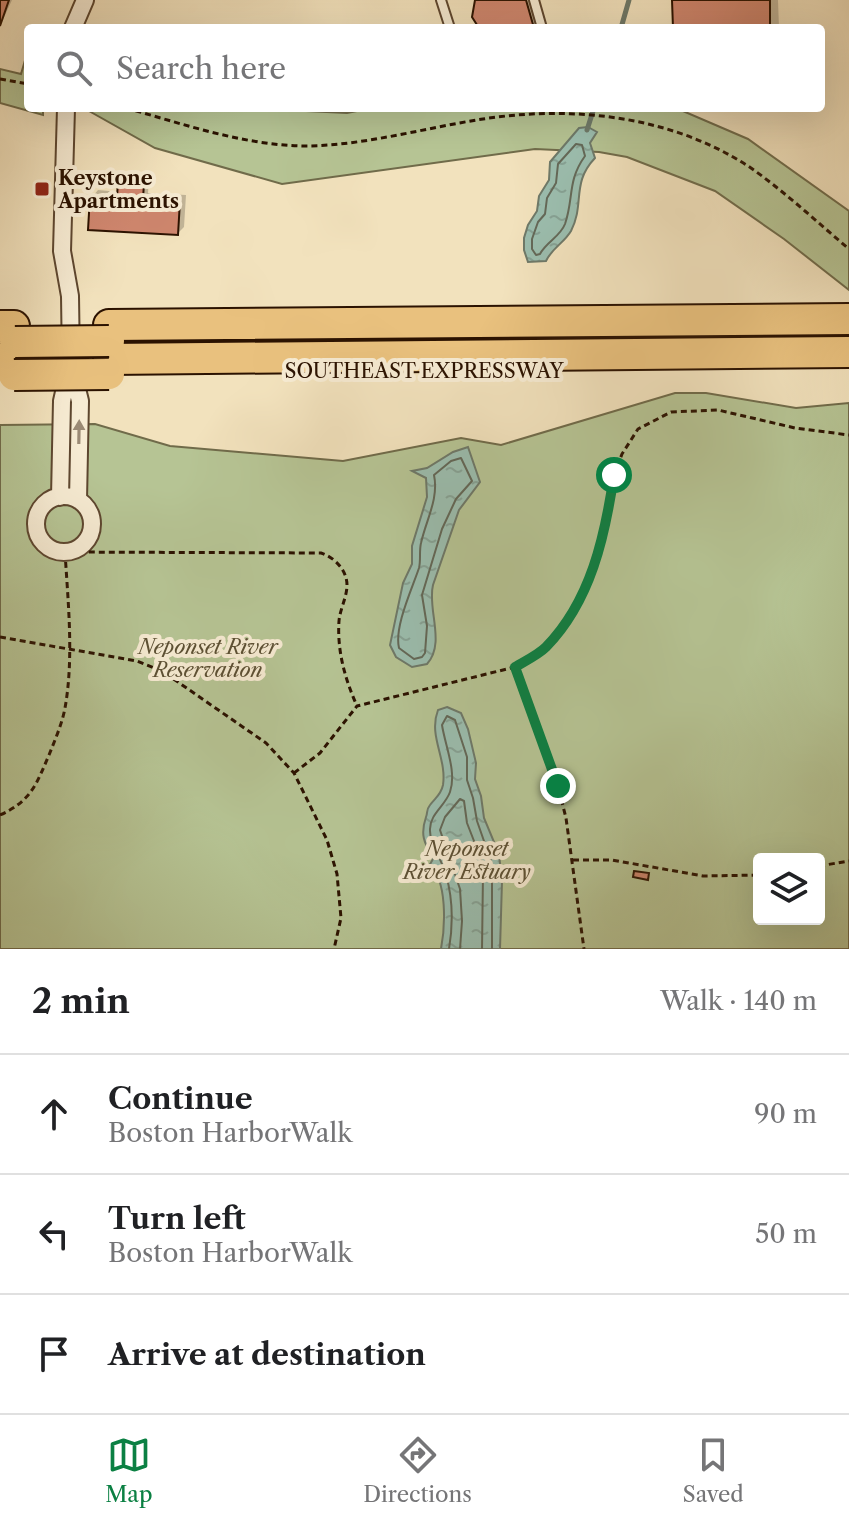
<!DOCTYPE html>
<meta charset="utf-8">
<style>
:root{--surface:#fff;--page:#f6f6f6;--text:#202124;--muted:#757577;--line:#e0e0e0;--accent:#0b8043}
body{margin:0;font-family:"Libre Caslon Text",serif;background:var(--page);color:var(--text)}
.controls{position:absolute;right:24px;bottom:24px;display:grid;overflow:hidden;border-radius:8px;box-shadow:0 8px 32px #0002}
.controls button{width:72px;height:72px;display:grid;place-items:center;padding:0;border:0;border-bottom:2px solid var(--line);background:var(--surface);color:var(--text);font:40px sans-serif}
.stop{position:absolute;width:24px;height:24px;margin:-18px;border:6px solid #0b8043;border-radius:50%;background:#fff}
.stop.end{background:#0b8043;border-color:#fff;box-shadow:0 2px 8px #0008}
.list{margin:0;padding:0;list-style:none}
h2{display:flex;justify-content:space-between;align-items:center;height:104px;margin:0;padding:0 32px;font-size:34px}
h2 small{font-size:26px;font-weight:400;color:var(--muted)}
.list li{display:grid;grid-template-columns:52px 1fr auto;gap:24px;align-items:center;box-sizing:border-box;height:120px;padding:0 32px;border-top:2px solid var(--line)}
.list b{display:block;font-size:30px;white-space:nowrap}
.list p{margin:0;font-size:26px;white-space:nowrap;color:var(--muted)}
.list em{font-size:26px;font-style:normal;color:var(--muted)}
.icon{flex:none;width:44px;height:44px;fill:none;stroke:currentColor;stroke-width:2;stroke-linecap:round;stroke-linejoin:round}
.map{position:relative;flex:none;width:849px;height:949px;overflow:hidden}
.search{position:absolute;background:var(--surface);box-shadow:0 8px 32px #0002;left:24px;right:24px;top:24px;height:88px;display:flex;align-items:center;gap:20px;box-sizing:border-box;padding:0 28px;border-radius:8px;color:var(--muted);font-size:30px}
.sheet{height:464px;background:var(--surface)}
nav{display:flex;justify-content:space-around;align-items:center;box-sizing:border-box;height:112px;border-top:2px solid var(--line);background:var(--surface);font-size:22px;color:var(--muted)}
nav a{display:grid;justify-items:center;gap:4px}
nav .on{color:var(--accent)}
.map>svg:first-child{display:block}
</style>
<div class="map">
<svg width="849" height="949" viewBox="0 0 849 949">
<defs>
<pattern id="water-ripples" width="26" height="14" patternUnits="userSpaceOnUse" patternTransform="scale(2)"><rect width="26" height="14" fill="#9bbeaf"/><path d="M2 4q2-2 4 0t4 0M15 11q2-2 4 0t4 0" fill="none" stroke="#86a295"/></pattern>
</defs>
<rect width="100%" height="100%" fill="#f2e2bd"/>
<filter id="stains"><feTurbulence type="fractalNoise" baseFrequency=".0025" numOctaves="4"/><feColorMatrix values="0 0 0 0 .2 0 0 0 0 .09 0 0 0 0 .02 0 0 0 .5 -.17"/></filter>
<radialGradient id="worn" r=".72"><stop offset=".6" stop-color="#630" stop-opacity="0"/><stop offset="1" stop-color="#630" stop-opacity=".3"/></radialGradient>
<path fill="#b6c494" stroke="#706b4a" stroke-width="2" fill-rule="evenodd" d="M 26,57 L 28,108 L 43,108 L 43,115 L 0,103 L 0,69 L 21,74 Z
M 89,108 L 241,108 L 347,113 L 372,108 L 676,108 L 748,139 L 849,211 L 849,290 L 784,239 L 715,191 L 627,157 L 599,152 L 535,149 L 282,184 L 155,148 L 89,111 Z
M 675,393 L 706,393 L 796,408 L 849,403 L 849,949 L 0,949 L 0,425 L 95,424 L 170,446 L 343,461 L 461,438 L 501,445 ZM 759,859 L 819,859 L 819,919 L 759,919 Z"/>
<path fill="url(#water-ripples)" stroke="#6e7969" stroke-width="2" d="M 588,127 L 597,132 L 590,143 L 595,158 C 571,183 585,204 571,231 C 564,243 552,248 546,261 L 528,262 L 524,250 L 524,238 L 528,225 L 537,211 L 539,196 L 549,180 L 550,162 L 579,128 Z
M 468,447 L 480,482 L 459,510 L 433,585 C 427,609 446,643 427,664 L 412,667 L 396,657 L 390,645 L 403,583 L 412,564 L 412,546 L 427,497 L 426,478 L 412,471 L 427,468 L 453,452 Z
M 447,707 L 461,713 L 468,729 L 476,763 L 475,779 L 481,796 L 484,818 L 499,854 L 502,881 L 500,949 L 441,949 C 445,928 448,879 429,866 L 433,859 C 424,842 420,835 426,817 C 428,812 426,810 430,805 C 435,798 441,795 443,785 C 447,758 428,736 438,710 Z"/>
<path fill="#0003" d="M 0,0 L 12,0 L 0,26 Z
M 478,0 L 534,0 L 541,28 L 476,28 L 479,24 Z
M 674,0 L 778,0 L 779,28 L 675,28 Z
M 126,176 L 149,177 L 148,193 L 186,195 L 184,227 L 178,233 L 92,197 L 98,190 L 120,192 L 120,182 Z"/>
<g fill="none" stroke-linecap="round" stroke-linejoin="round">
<path stroke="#636858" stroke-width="2" d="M 576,144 L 582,145 L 585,156 C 567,181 574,198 565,224 C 560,237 546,242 540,254 L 536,255 L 532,249 L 532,239 L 538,222 L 545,214 L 547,198 L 556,183 L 558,164 Z
M 461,458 L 472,481 L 456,499 L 442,529 L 422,595 L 427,626 L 425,653 L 422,657 L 414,659 L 399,648 C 394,627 412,589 419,568 C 421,560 419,551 421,543 C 426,520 439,499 434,475 L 451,461 Z
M 449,949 C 453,925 453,899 446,875 C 443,861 429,844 430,829 C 430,814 445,806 450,792 C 457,772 445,745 442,725 L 447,716 L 455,720 L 467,757 L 467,780 L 473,798 L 477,821 L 492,864 L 492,949
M 460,949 L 462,921 L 460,889 L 440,830 L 445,817 L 460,799 L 464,801 L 467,823 L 481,859 L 483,874 L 482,949"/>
<path stroke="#6e7969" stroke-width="5" d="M 621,28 L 629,0
M 587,130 L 594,108"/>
</g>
<path fill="#cf866e" stroke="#2b1200" stroke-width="2" d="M 0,0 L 9,0 L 0,26 Z
M 475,0 L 526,0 L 534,28 L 479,28 L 472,17 Z
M 672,0 L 770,0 L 770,28 L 673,28 Z
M 118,181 L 144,183 L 143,199 L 180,201 L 178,235 L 88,230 L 90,196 L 117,197 Z
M 634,871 L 649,873 L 648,880 L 633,877 Z"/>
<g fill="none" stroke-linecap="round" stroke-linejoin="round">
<g stroke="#5d462f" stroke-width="12">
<path id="service" d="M 441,0 L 450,28
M 534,0 L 542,28"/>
</g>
<g stroke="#5d462f" stroke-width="20">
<path id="minor" d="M 73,28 L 85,0
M 66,108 L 62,251 L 70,296 L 71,365 L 80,401 L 78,500
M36 524a28 28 0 1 1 56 0a28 28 0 1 1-56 0Z
M 60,497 L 62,401 L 69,370"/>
</g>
<g stroke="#2b1200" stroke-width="34">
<path id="motorway" d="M 109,325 L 849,319
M 0,326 L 14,326
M 0,359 L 14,359
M 109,359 L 849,352"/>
</g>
<path stroke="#2b1200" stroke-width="3" stroke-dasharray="6 4" stroke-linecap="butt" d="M 0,79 L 28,84
M 126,108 C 183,124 243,145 303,146 C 363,146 424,128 483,119 C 574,105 673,116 751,168 C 785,192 817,222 849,249
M 0,637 L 137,661 L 162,671 L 266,743 L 294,773 L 327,840 L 337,874 L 341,918 L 334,949
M 515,667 L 558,786 L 566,818 L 584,949
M 294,773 L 320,753 L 357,706 L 515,667 L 544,649 L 572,616 L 591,579 L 614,475 L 622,454 L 638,429 L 671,412 L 718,410 L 795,428 L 849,435
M 0,815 C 31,801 36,785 49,755 C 55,740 62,724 65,708 C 74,658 68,602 65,552 L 321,553 C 334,557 347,570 347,585 C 347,597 340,609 339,621 C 337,651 345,679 357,706
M 573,860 L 612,860 L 703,876 L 759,875
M 819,866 L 849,861"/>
<use href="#service" stroke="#f7ecd4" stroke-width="8"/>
<use href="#minor" stroke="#f7ecd4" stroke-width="16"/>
<use href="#motorway" stroke="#e9c17e" stroke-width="30"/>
<g stroke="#2b1200" stroke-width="34" stroke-linecap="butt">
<path id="motorway-bridge" d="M 15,342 L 109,341
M 14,375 L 109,374"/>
</g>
<use href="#motorway-bridge" stroke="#e9c17e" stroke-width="30"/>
</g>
<defs><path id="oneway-solid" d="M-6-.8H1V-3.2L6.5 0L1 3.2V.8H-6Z" transform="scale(2)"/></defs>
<use fill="#9b8a75" href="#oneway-solid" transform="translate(79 432) rotate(-89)"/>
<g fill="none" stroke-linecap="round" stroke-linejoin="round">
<path stroke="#0b8043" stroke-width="10" d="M 558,786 L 515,667 C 525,661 538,655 546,647 C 591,601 605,536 614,475"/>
</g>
<rect fill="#8f2418" stroke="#f7ecd4" stroke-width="3" x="34" y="181" width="16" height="16" rx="4"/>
<g text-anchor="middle" stroke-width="8" stroke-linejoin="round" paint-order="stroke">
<g font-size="20" font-weight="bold" fill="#2b1200" stroke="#f7ecd4" text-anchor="start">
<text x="58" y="185">Keystone<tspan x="58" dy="23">Apartments</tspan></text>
</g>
<g font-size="20" fill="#2b1200" stroke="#f7ecd4">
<text x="424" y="378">SOUTHEAST EXPRESSWAY</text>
</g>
<g font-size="20" font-style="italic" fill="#5c5034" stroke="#f7ecd4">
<text x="208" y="654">Neponset River<tspan x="208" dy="23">Reservation</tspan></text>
<text x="467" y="856">Neponset<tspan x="467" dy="23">River Estuary</tspan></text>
</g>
</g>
<rect width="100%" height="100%" filter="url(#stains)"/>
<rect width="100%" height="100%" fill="url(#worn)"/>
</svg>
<div class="controls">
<button><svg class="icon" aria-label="layers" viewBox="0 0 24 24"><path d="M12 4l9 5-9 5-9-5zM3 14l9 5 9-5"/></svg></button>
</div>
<div class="stop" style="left:614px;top:475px"></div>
<div class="stop end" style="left:558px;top:786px"></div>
<div class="search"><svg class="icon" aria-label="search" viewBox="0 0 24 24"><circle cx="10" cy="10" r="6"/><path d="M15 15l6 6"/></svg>Search here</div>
</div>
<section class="sheet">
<h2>2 min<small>Walk · 140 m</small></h2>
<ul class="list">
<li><svg class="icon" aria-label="ahead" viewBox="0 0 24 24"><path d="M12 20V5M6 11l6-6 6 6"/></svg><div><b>Continue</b><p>Boston HarborWalk</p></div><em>90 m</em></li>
<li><svg class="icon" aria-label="left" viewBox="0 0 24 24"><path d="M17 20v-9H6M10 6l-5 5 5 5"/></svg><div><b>Turn left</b><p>Boston HarborWalk</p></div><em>50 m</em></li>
<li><svg class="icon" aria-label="arrive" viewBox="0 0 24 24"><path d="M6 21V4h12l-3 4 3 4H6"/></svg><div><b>Arrive at destination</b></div></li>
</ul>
</section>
<nav>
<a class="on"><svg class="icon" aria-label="map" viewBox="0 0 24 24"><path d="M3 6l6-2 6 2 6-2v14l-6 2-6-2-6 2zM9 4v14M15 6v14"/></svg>Map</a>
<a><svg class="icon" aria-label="directions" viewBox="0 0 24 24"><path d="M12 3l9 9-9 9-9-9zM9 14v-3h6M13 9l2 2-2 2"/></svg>Directions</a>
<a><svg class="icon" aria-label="saved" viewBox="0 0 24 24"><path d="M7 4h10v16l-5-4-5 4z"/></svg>Saved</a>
</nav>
